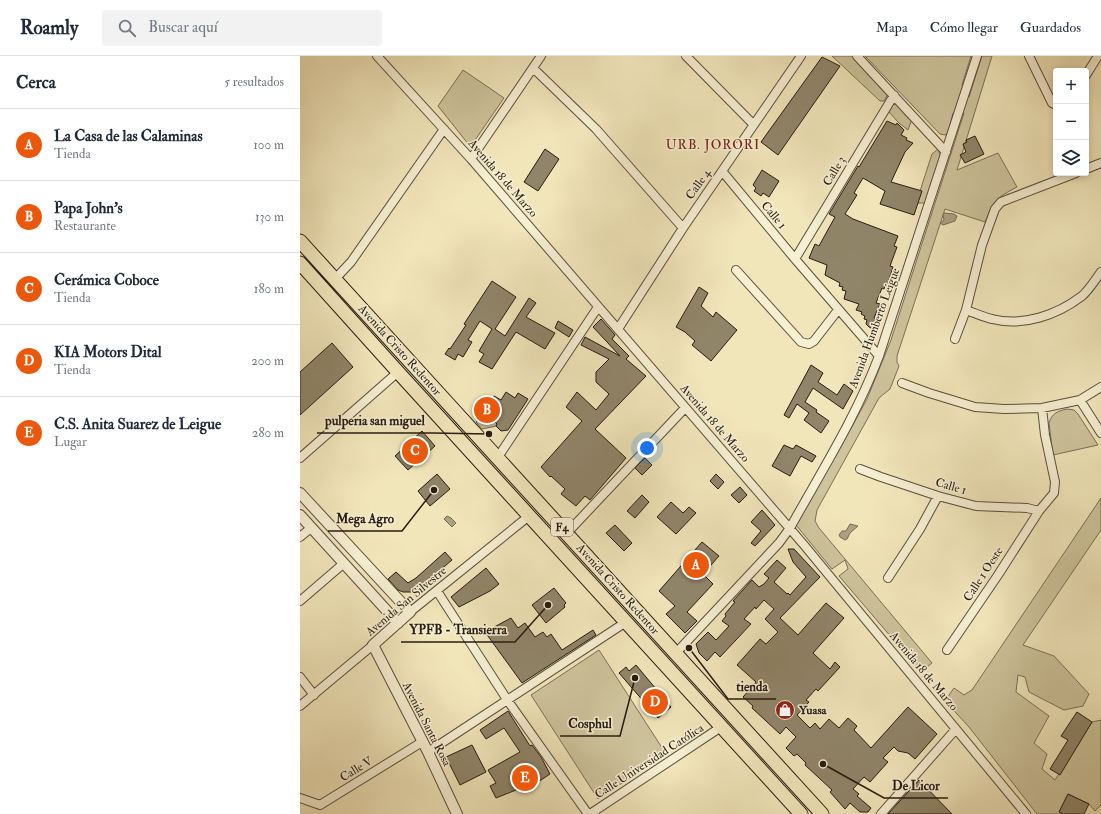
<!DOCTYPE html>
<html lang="es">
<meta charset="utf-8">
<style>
:root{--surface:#fff;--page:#f2f2f3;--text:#1f2937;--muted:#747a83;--line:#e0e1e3;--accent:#ea580c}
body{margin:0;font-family:"IM FELL Double Pica",serif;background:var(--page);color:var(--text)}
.controls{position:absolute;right:12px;top:12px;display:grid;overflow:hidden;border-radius:4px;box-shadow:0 2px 6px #0003}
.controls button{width:36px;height:36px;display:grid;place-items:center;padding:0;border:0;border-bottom:1px solid var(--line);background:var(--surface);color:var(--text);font:20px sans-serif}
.you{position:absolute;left:347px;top:392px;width:14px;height:14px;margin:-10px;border:3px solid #fff;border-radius:50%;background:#1a73e8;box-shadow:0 0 0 6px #1a73e833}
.badge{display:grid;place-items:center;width:26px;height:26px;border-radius:50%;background:var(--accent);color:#fff;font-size:13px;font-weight:700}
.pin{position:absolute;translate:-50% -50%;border:2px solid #fff;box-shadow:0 1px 4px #0006}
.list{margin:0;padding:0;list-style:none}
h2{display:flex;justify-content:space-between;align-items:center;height:52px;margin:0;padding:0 16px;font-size:17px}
h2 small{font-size:13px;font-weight:400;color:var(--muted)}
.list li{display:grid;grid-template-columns:26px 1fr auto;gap:12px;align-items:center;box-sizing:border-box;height:72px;padding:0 16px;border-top:1px solid var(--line)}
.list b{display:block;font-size:15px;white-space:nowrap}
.list p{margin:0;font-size:13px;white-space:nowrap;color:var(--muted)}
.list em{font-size:13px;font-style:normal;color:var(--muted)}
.icon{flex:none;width:22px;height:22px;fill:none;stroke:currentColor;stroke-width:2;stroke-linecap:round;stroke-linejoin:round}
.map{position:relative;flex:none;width:801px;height:758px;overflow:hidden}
header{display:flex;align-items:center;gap:24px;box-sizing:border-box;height:56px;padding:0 20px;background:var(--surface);border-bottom:1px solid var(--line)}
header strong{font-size:19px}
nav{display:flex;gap:22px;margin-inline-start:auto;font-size:14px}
.search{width:280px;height:36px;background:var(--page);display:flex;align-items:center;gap:10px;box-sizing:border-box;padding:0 14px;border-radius:4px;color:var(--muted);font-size:15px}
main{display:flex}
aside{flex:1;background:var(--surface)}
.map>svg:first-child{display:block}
</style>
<header>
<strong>Roamly</strong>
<div class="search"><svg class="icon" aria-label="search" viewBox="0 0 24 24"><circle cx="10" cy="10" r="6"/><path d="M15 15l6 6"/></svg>Buscar aquí</div>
<nav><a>Mapa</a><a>Cómo llegar</a><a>Guardados</a></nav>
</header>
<main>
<aside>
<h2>Cerca<small>5 resultados</small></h2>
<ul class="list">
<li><span class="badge">A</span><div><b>La Casa de las Calaminas</b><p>Tienda</p></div><em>100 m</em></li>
<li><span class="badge">B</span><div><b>Papa John's</b><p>Restaurante</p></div><em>130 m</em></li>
<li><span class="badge">C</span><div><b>Cerámica Coboce</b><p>Tienda</p></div><em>180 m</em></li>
<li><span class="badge">D</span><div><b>KIA Motors Dital</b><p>Tienda</p></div><em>200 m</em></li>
<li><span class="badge">E</span><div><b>C.S. Anita Suarez de Leigue</b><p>Lugar</p></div><em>280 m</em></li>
</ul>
</aside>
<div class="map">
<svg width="801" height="758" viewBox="0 0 801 758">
<rect width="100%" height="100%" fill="#f1e6ba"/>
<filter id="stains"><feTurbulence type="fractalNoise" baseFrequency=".005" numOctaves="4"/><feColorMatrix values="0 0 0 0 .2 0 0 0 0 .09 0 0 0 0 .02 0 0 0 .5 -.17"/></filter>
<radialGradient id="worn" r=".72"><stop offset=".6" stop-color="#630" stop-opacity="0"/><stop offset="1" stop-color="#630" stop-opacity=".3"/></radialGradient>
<path fill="#cec49d" stroke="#7a7058" d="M 532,0 L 552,0 L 586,34 L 588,38 L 584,45 L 580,45 Z
M 565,0 L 671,0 L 662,29 L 669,41 L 682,0 L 692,0 L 657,114 L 698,97 L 717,131 C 696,142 694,145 685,166 L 645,153 L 597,300 L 597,306 L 599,310 L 590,333 L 579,342 L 517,454 L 515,465 L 519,472 L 632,607 L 621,616 L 539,520 L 548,513 L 545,504 L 532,513 L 496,469 L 541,391 L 567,343 L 591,284 L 664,57 L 655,58 L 653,57 L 648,77 L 645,79 L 640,78 Z
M 163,14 L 204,42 L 173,87 L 169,89 L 138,50 Z
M 597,48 L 612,63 L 608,74 L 599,67 L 588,55 L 592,49 Z
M 638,93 L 641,101 L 625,147 L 618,147 L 620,135 L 632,98 Z
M 767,353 L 774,354 L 778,358 L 798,389 L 753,399 L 749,367 C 752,357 758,355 767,353 Z
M 186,356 L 197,368 L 196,370 L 182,373 L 176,366 Z
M 801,442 L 801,474 L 723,589 L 754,600 L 789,638 L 783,650 L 764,654 L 729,636 L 725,621 L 718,619 L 716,636 L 749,660 L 734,687 L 747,698 L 742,713 L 755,724 L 792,666 L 801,664 L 801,749 L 795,755 L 789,748 L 768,738 L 759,756 L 763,758 L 737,758 L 669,671 L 645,645 L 654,632 L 664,639 L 672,634 Z
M 299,594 L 366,698 L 298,743 L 231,639 Z"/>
<path fill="#aca181" stroke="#766c55" d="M 644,157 L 654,158 L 657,160 L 655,165 L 643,169 L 640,167 L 644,164 L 643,159 Z
M 147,460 L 151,462 L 156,467 L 152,471 L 144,463 Z
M 550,468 L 558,470 L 550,477 L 547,483 L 545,484 L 540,481 L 539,479 L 542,475 L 546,475 Z"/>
<path fill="#908569" stroke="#261c12" d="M 522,1 L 540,10 L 478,99 L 461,86 Z
M 587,65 L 596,69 L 597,67 L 604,74 L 601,79 L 607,82 L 606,84 L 613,87 L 605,96 L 591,126 L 622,135 L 614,159 L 580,148 L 585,135 L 563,122 L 554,137 L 557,139 L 545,158 L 553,163 L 598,180 L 594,190 L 597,191 L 590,210 L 593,211 L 589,224 L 592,225 L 590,231 L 585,230 L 584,233 L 582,232 L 576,247 L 580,248 L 574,262 L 578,264 L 575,274 L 569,271 L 566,268 L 567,264 L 564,263 L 565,260 L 561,258 L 562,256 L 556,254 L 559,248 L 544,243 L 546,235 L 542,234 L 543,231 L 539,230 L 540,227 L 525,219 L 527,209 L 509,202 L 515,188 L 519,190 L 535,161 L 529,158 L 558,110 L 559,111 Z
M 675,80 L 684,98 L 665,107 L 660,99 L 666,96 L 663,88 L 667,86 L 666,84 Z
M 245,93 L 259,103 L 238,135 L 224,126 Z
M 462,114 L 479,125 L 469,141 L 463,137 L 461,140 L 454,135 L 456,132 L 453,129 Z
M 192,225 L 216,241 L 195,273 L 205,280 L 229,242 L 236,247 L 226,261 L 255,277 L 245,293 L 216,276 L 192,313 L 179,306 L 184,298 L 179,295 L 192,273 L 180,265 L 168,284 L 172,286 L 163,301 L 158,298 L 155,304 L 145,298 L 149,292 L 150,293 L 166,269 L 164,268 Z
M 399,231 L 408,237 L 401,250 L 413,261 L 416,256 L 437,274 L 411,305 L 392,289 L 395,285 L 385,276 L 376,271 Z
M 301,263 L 315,279 L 312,283 L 329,300 L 326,303 L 346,320 L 295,373 L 326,402 L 290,444 L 285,440 L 276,450 L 261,438 L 265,433 L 251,420 L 250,421 L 241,411 L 282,365 L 266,351 L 277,336 L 296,354 L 309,338 L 296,326 L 296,316 L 309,303 L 281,289 L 285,281 L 320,300 L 293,271 Z
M 258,265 L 273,274 L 269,281 L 255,272 Z
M 32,287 L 53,311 L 0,359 L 0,316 Z
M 511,309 L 523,317 L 518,326 L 537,339 L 544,328 L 553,335 L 543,353 L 513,332 L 505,346 L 517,354 L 516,356 L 529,365 L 521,377 L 504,364 L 509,357 L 497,348 L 489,362 L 484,359 Z
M 206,336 L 215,342 L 218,337 L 228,343 L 208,374 L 201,375 L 196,370 L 197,368 L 190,361 L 194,355 L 188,351 L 194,340 L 201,344 Z
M 122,375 L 135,390 L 108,414 L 95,400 Z
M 484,389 L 493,393 L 496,389 L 516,400 L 512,406 L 501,400 L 490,420 L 472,410 Z
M 345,402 L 352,409 L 342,419 L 335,412 Z
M 137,418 L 150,433 L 130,450 L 118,435 Z
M 416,418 L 424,426 L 418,433 L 410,425 Z
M 440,431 L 447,439 L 439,447 L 431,439 Z
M 342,439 L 349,446 L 335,462 L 327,455 Z
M 371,446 L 383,457 L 389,451 L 396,457 L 376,478 L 357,461 Z
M 462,454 L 475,469 L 455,490 L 451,487 L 461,475 L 451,466 Z
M 315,469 L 332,487 L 324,495 L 306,477 Z
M 402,486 L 419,500 L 403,518 L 413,528 L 387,556 L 397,565 L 385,577 L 366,558 L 375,550 L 359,535 Z
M 488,493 L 494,493 L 520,521 L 480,562 L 498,579 L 526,547 L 544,562 L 513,597 L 530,613 L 535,606 L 540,611 L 518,635 L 516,633 L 506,644 L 509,646 L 497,659 L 510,672 L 515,667 L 520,673 L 529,663 L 539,672 L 548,662 L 557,670 L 554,674 L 571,692 L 608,651 L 637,678 L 615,703 L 608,697 L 598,695 L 594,691 L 583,702 L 588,706 L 570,726 L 564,721 L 553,733 L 559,738 L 557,740 L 571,752 L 568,756 L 560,756 L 550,747 L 545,753 L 530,736 L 532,734 L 505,709 L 506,707 L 497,698 L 494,700 L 486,692 L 496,681 L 486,671 L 480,678 L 452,652 L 453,650 L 443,641 L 456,626 L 437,609 L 460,583 L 466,588 L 478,576 L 465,563 L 474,553 L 464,544 L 456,553 L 455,551 L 444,563 L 451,568 L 420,601 L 415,596 L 407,605 L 399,597 L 396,588 L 408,576 L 416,584 L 429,570 L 422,565 L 426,560 L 425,558 L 435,546 L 433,545 L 452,524 L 459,531 L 464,528 L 469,522 L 464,518 L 477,504 L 486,512 L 474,526 L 487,538 L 488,537 L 490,539 L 506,521 L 493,506 Z
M 145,496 L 152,504 L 118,533 L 113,536 L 103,536 L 98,534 L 88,523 L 96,516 L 108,527 L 116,522 Z
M 186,512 L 199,528 L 190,535 L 159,551 L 151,541 Z
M 254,532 L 266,547 L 264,549 L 265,551 L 246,567 L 232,549 Z
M 211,562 L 218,572 L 225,567 L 235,581 L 243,576 L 247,581 L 251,578 L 262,594 L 293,574 L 296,579 L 222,627 L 185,576 Z
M 336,609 L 371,651 L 358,662 L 319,617 L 326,611 L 329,615 Z
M 208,655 L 230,690 L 232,689 L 241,701 L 250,718 L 241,724 L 196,742 L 190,730 L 196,727 L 188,714 L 220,696 L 204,672 L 186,683 L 180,674 Z
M 777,656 L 792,666 L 760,719 L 750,713 L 768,684 L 761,680 Z
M 172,689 L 186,716 L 160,729 L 146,701 Z
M 619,724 L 652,758 L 588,758 Z
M 768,738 L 789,748 L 784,758 L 763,758 L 759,756 Z"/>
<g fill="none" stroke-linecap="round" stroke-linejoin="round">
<g stroke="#594e3c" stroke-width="10">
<path id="minor" d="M 77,0 L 171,103 L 504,489 L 726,758
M 386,0 L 453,68
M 557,0 L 646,96
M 729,0 L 752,47 L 756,49
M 233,12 L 296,73 L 383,172
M 786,19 L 798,0
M 171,103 L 241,0
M 786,113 L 801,107
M 422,115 L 495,203 L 579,300
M 495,203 L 594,39
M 436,214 L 501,286 L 509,288 L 514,285 L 538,254
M 35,223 L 51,206 L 144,73
M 666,254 C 675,257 683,261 692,263 C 723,271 757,259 782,240 C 789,234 795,224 801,216
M 318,273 L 383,172 L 501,0
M 655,283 L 666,254 L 682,189 L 695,153 L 701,146 L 776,117
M 602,327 L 629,337 L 675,351 L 704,353 L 742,352 L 780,344 L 801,331
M 780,344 L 801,377
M 198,401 L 298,251
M 0,402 L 98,316
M 560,413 L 581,421 L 638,440 L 676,450 L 727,452 L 739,455
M 267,477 L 385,352
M 0,481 L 11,472
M 588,522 L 620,473 L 638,440
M 137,535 L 208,645 L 288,758
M 0,545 L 43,508
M 110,556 L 229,460
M 647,594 L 698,519 L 739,455 L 754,437 L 755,426 L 745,379 L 742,352
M 376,597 L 479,487 L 490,472 C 521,416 556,361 579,300 L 677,0
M 0,621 L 14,639
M 0,650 L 73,589
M 128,696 L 326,566
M 0,742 L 20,749 L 122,686
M 290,758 L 421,671
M 581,758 L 656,673"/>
</g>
<g stroke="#594e3c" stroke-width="12">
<path id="tertiary" d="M 0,437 L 110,556 L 73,589 L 128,696 L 157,758
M 0,459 L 98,567"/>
</g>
<g stroke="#261c12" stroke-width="15">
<path id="trunk" d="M 0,185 L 522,758
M 0,207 L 98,316 L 501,758"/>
</g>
<use href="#minor" stroke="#f6efd2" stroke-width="8"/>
<use href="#tertiary" stroke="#f6efd2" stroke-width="10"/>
<use href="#trunk" stroke="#f1e6ba" stroke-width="13"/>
</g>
<defs>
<g id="shop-disc" transform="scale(1)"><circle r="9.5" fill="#8f2418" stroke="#f6efd2"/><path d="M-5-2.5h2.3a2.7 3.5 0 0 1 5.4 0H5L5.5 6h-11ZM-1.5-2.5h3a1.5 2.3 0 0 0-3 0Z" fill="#fff"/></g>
</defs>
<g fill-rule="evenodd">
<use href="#shop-disc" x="485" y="654"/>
</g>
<g text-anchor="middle" stroke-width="3" stroke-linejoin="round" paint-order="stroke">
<rect fill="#f6efd2" stroke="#645b4c" stroke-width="1" x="251" y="462" width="22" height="18" rx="3"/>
<g font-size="11" font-weight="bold" fill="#261c12">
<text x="262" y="475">F4</text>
</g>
<g font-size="12" fill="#261c12" stroke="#f6efd2">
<text transform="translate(534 115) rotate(-59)" y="4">Calle 3</text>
<text transform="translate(203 122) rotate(49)" y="4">Avenida 18 de Marzo</text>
<text transform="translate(398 128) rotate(-55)" y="4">Calle 4</text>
<text transform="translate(474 159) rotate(50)" y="4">Calle 1</text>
<text transform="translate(574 272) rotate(-70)" y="4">Avenida Humberto Leigue</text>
<text transform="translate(100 294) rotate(48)" y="4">Avenida Cristo Redentor</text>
<text transform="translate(415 367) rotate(49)" y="4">Avenida 18 de Marzo</text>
<text transform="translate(651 430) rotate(16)" y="4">Calle 1</text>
<text transform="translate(683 518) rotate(-57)" y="4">Calle 1 Oeste</text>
<text transform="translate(318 533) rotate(48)" y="4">Avenida Cristo Redentor</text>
<text transform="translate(106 545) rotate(-40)" y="4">Avenida San Silvestre</text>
<text transform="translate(624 615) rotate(50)" y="4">Avenida 18 de Marzo</text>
<text transform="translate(127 668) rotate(63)" y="4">Avenida Santa Rosa</text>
<text transform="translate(349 705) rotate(-33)" y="4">Calle Universidad Católica</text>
<text transform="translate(56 713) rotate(-32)" y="4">Calle V</text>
</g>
<g font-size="12" font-weight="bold" fill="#261c12" stroke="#f6efd2" text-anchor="start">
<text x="499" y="658">Yuasa</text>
</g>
<g font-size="13" letter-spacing="1" fill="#7a1f14" stroke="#f6efd2">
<text x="413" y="93">URB. JORORI</text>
</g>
</g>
<path fill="none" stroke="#261c12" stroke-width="1.5" d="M189 378L133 377H17M134 434L102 475H28M248 549L215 586H101M389 592L428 643H476M335 622L320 680H260M523 708L584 742H648"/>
<g fill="#261c12" stroke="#f6efd2" stroke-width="1.5">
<circle cx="189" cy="378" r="4"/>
<circle cx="134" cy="434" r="4"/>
<circle cx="248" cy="549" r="4"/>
<circle cx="389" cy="592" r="4"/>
<circle cx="335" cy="622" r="4"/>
<circle cx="523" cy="708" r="4"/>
</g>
<g font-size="13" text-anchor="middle" font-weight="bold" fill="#261c12" stroke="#f6efd2" stroke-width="3" stroke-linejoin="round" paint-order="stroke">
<text x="75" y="369">pulperia san miguel</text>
<text x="65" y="467">Mega Agro</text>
<text x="158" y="578">YPFB - Transierra</text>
<text x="452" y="635">tienda</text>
<text x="290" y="672">Cosphul</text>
<text x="616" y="734">De Licor</text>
</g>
<rect width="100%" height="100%" filter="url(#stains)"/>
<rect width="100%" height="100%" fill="url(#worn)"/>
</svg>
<div class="controls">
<button>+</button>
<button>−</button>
<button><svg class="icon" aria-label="layers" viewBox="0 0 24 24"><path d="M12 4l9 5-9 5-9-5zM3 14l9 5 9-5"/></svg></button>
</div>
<div class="you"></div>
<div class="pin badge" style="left:396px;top:509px">A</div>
<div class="pin badge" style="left:187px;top:354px">B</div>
<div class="pin badge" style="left:115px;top:395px">C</div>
<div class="pin badge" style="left:355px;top:646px">D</div>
<div class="pin badge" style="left:225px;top:722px">E</div>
</div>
</main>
